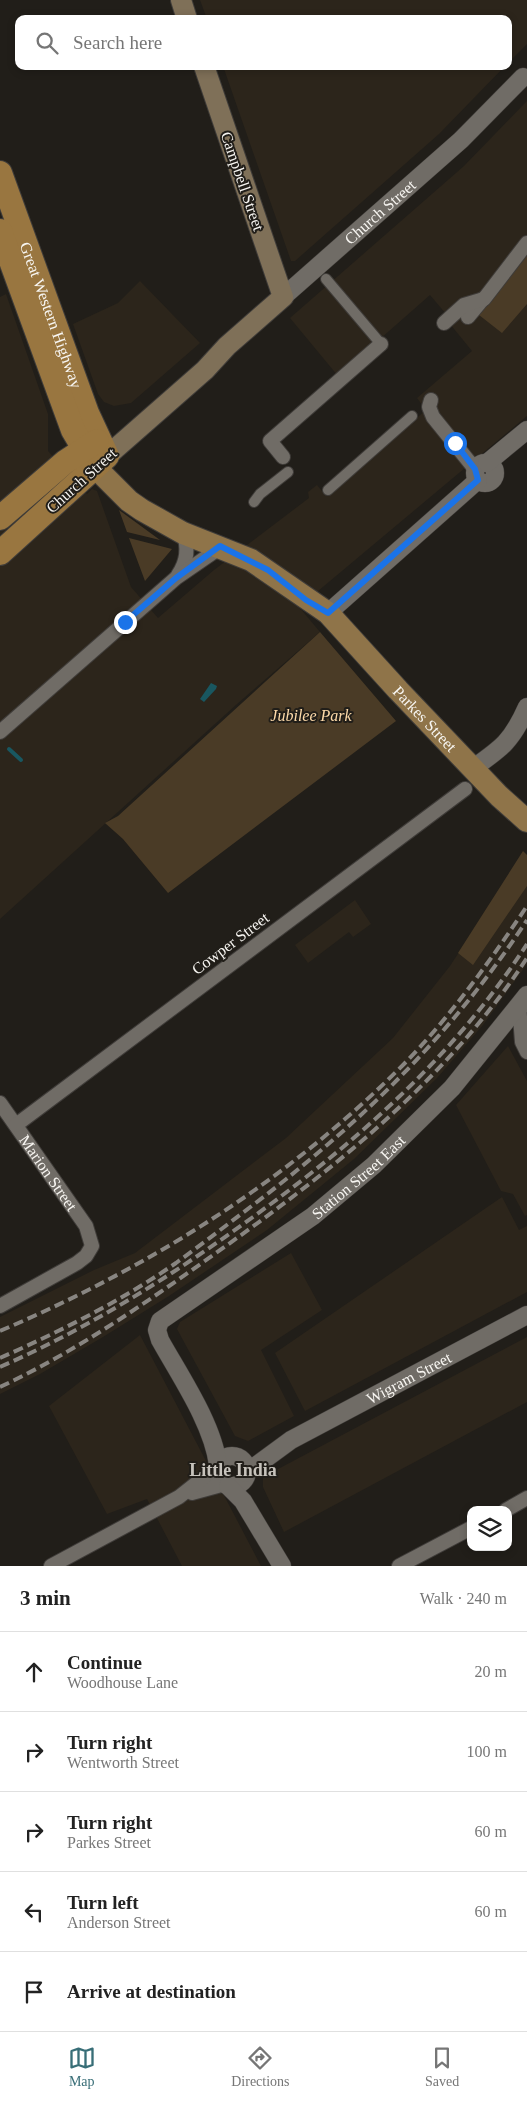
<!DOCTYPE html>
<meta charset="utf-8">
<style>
:root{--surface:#fff;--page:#f6f6f6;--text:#222;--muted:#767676;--line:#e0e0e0;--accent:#386e77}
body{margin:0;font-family:"Times New Roman",serif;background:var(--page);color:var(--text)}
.controls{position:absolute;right:15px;bottom:15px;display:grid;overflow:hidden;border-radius:10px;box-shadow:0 2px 8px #0003}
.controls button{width:45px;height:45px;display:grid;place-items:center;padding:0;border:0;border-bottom:1px solid var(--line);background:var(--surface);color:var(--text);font:25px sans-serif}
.stop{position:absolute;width:15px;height:15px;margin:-11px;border:4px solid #1a73e8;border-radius:50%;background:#fff}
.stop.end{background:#1a73e8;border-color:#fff;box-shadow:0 1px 5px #0008}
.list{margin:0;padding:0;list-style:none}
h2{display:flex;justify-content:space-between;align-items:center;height:65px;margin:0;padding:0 20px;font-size:21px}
h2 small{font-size:16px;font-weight:400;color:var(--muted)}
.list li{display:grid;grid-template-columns:32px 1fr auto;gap:15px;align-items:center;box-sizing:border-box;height:80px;padding:0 20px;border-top:1px solid var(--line)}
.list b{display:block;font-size:19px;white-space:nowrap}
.list p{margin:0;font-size:16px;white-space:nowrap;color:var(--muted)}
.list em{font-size:16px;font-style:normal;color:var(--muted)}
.icon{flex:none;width:28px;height:28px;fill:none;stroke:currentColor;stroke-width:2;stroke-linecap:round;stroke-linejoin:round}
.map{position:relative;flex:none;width:527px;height:1566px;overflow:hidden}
.search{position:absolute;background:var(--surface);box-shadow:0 2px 8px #0003;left:15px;right:15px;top:15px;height:55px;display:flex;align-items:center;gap:12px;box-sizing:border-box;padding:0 18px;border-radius:10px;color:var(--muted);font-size:19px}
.sheet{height:465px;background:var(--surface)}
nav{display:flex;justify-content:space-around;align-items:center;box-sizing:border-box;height:70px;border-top:1px solid var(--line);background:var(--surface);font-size:14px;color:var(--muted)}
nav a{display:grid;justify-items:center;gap:2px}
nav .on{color:var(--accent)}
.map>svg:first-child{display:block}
</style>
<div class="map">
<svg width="527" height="1566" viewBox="0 0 527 1566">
<rect width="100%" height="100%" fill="#211e19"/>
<path fill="#2c251b" d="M 200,0 L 527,0 L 527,44 L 508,63 L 508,19 L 207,19 Z
M 223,66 L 505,66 L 439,134 L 295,261 L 291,261 Z
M 527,101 L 527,416 L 299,607 L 320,632 L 237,704 L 0,919 L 0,297 L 6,294 L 48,414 L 48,451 L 87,494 L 92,489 L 97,491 L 131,587 L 158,618 L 214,570 L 309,498 L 308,492 L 317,485 L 326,496 L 426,410 L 417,398 L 472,351 L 450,324 L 452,321 L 430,295 L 338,376 L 290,318 L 464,166 Z
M 140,281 L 200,343 L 131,403 L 114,406 L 104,402 L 98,394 L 73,324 L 118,303 Z
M 527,855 L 527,964 L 483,1025 L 437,1078 L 354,1159 L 267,1230 L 169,1296 L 103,1337 L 40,1374 L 0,1394 L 0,1317 L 94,1270 L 135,1253 L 286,1138 L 393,1038 L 450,966 L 504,883 Z
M 355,900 L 371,924 L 353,937 L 349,932 L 308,963 L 295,945 Z
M 508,1046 L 527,1081 L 527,1215 L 525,1216 L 513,1194 L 501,1191 L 456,1105 Z
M 502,1197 L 519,1230 L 527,1226 L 527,1292 L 305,1411 L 275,1353 Z
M 291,1253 L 322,1310 L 261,1350 L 294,1416 L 248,1441 L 235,1436 L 177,1329 L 180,1322 Z
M 140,1335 L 261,1566 L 182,1566 L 147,1499 L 107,1514 L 49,1406 Z
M 527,1337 L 527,1402 L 284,1532 L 263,1487 L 263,1477 Z"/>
<path fill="#4a3b26" d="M 527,256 L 527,304 L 502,333 L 479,315 Z
M 119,510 L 160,540 L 127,532 Z
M 129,538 L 172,549 L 145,581 Z
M 320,632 L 396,721 L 168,893 L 123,839 L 105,823 L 118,816 Z
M 523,851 L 527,855 L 527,886 L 473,965 L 458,953 Z"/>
<path fill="#195760" d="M 211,683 L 217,686 L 216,689 L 204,702 L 200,699 Z"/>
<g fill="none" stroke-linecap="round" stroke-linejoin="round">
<path stroke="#195760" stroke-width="4" d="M 9,749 L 21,760"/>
<g stroke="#3f3c39" stroke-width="12">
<path id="pedestrian" d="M 326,279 L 381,344
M 328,490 L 412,416
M 254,502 L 260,494 L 288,472"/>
</g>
<g stroke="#3f3c39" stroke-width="16">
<g id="minor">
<path d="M 468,317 L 483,299"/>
<path d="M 444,323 L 464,305 L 484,299 L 527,243"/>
<path d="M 431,400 L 429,407 L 433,417 L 475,469"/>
<path d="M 283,457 L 270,441 L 381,344"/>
<path d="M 178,575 C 187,562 189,548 183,533"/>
<path d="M 0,732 L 176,578 L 221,547"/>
<path d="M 524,1006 L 519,1004 L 522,1042 L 527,1052"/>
<path id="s1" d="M 0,1103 L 86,1226 L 92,1246 L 86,1256 L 77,1263 L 0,1306"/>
<path d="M 16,1125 L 465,789"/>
<path d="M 192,1493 L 225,1484"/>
<path d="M 506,1510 L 527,1498"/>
<path d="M 51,1566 L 179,1497 L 217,1467"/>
<path d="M 399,1566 L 471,1528"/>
</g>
</g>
<g stroke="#3f3c39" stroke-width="19">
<g id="tertiary">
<path id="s2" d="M 283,297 L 461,140 L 523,77"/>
<circle cx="485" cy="473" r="10"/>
<path d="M 487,463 L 527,430"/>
<path d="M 328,613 L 478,480"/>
<path d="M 472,769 C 502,748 512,741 527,707"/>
<circle cx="232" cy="1471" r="15"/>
<path id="s3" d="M 218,1465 C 213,1424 180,1376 160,1340 L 157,1330 L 160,1321 L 313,1216 L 374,1165 L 452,1088 L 527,995"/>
<path id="s4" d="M 246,1473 L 291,1440 L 527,1315"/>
<path d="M 228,1486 L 243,1501 L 282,1566"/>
</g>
</g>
<g stroke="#3f3c39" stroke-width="22">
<path id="secondary" d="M 181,0 L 187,19
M 107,456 L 205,370 L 227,346 L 283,297 L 204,66"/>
</g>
<g stroke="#3f3c39" stroke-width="24">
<g id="primary">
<path id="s5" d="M 95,467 L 129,501 L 142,510 L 183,533 L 251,560 L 328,613 L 398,690 L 499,796 L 527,821"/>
</g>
</g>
<g stroke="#3f3c39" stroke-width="26">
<g id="trunk">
<path id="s6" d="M 0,173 L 87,413 L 107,456 L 0,553"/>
<path d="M 0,231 L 73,430 L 95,467"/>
<path d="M 0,518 L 65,462 L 97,441"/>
</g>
</g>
<use href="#pedestrian" stroke="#706c66" stroke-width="10"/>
<use href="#minor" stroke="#706c66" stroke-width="14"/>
<use href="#tertiary" stroke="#706c66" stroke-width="18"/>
<use href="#secondary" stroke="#7f7058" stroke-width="20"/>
<use href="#primary" stroke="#8f7449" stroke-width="22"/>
<use href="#trunk" stroke="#997640" stroke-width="24"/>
<path stroke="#888581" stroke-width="4" stroke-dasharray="10 5" stroke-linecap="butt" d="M 0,1331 C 152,1266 287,1181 404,1064 C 451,1016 490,961 527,906
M 0,1358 C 61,1331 121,1301 176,1263 C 206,1241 236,1218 266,1195 C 370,1114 455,1030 527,920
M 0,1367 C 91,1327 173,1275 253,1217 C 358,1141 456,1054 527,944
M 0,1387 C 77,1351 147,1302 216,1253 C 333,1170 447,1080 527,958"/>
</g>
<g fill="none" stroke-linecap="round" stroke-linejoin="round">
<path stroke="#1a73e8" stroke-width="6" d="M 125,622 L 176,578 L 220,546 L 268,570 L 306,600 L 328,613 L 478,480 L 475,469 L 455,443"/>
</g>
<g text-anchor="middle" stroke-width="4" stroke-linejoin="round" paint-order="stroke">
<g font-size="16" fill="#f7f5f1" stroke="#211e19">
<text transform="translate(243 181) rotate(71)" y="6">Campbell Street</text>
<text dy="6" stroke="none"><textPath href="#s2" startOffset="129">Church Street</textPath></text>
<text dy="6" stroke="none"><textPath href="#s6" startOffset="151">Great Western Highway</textPath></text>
<text transform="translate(81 480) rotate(-42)" y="6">Church Street</text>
<text dy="6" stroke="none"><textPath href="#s5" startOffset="421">Parkes Street</textPath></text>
<text transform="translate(230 943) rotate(-37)" y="6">Cowper Street</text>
<text dy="6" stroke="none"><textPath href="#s1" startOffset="85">Marion Street</textPath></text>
<text dy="6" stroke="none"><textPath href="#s3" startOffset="404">Station Street East</textPath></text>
<text dy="6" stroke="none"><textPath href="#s4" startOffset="189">Wigram Street</textPath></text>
</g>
<g font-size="16" font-style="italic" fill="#fddaa9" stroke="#211e19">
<text x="311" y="721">Jubilee Park</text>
</g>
<g font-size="18" font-weight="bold" fill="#c7c3bc" stroke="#211e19">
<text x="233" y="1476">Little India</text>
</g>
</g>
</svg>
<div class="controls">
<button><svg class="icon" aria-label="layers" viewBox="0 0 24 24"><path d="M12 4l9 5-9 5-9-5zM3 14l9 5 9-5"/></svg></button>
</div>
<div class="stop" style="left:455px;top:443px"></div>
<div class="stop end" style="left:125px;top:622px"></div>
<div class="search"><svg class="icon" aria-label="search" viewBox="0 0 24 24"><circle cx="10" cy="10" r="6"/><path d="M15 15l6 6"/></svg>Search here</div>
</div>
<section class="sheet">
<h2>3 min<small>Walk · 240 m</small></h2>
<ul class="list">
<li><svg class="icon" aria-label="ahead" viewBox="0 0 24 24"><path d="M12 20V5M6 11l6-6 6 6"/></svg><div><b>Continue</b><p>Woodhouse Lane</p></div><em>20 m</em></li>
<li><svg class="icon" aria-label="right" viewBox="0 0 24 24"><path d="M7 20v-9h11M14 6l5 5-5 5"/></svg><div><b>Turn right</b><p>Wentworth Street</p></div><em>100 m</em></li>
<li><svg class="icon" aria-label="right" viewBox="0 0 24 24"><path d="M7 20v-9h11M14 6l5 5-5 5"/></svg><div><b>Turn right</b><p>Parkes Street</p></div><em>60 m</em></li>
<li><svg class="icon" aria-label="left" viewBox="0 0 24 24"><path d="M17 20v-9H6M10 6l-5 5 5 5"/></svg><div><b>Turn left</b><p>Anderson Street</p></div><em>60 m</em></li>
<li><svg class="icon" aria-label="arrive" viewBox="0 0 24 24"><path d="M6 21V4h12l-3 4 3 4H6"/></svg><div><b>Arrive at destination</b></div></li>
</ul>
</section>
<nav>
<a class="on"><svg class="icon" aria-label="map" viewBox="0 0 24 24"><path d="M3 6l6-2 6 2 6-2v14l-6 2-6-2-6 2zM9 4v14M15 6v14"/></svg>Map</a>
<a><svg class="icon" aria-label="directions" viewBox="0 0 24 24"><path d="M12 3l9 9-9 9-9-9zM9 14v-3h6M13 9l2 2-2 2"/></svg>Directions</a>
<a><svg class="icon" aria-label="saved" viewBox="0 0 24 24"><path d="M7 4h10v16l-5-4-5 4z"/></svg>Saved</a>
</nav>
